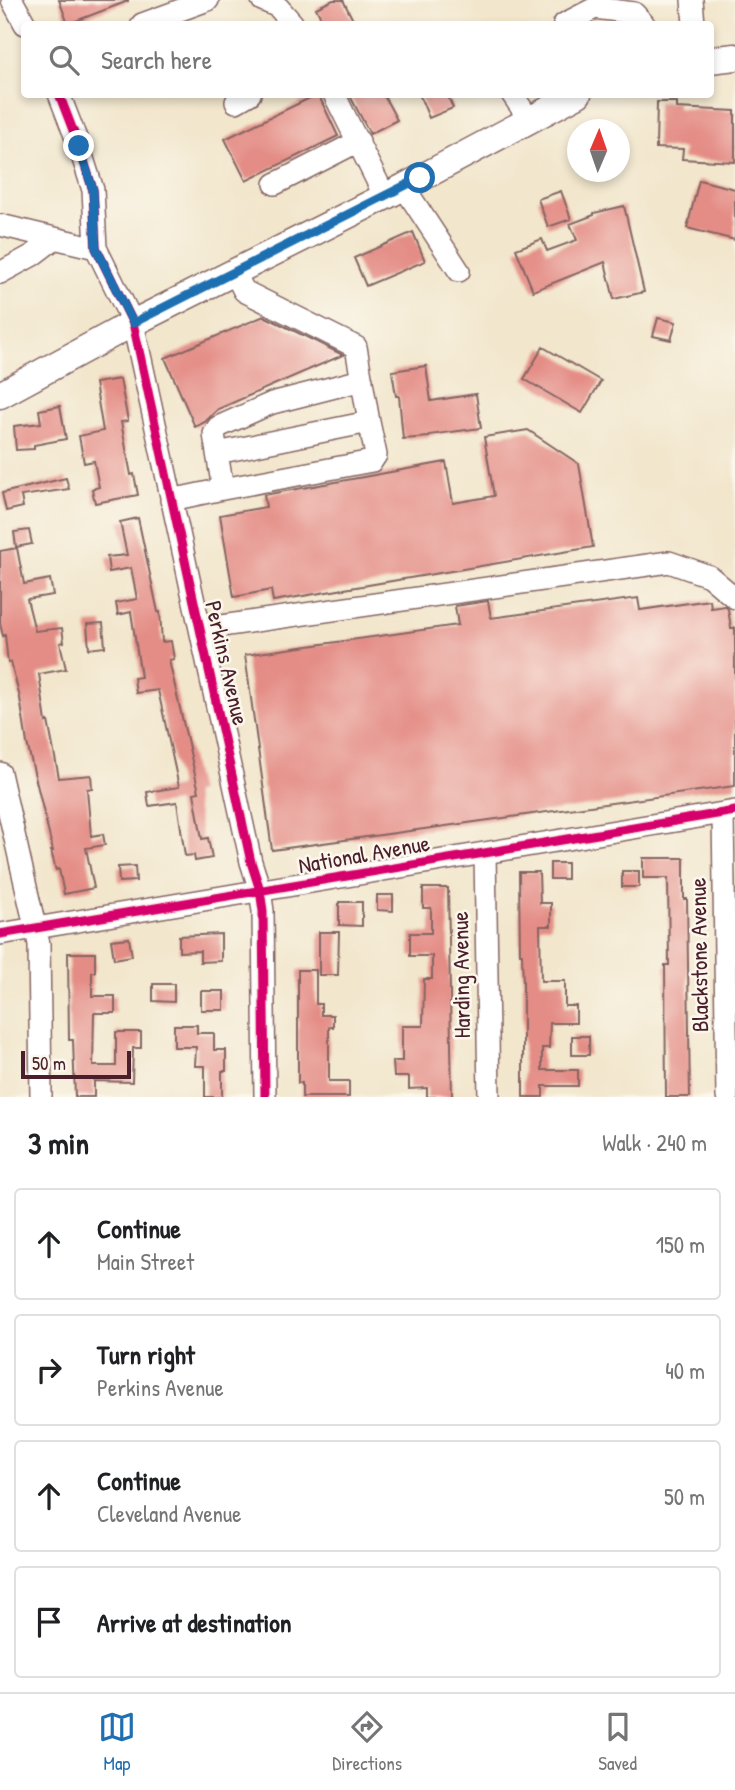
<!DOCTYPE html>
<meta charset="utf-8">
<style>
:root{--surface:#fff;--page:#f6f6f6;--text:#202124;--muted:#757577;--line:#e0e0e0;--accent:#1f6fb2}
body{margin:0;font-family:"Patrick Hand",sans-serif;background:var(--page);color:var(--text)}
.compass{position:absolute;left:567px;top:119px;width:63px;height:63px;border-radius:50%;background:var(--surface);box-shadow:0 4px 10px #0003;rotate:2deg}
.scale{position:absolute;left:21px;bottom:18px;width:110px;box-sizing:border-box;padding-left:7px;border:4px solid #4a1f2b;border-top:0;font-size:19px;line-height:24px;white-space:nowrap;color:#4a1f2b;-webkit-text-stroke:5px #fbf7ec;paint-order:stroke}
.stop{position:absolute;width:21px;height:21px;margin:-16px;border:5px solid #1f6fb2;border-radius:50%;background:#fff}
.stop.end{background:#1f6fb2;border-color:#fff;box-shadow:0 2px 7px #0008}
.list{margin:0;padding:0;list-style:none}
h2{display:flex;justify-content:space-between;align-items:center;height:91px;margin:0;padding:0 28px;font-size:30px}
h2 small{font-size:23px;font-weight:400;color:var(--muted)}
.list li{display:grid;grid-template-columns:46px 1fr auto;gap:21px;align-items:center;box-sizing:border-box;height:112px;margin:0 14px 14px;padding:0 14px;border:2px solid var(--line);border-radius:7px}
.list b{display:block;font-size:26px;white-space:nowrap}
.list p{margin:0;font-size:23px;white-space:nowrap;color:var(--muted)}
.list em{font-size:23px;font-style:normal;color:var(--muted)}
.icon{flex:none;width:38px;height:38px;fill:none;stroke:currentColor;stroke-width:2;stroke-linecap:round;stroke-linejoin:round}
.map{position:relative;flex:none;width:735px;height:1097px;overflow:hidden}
.search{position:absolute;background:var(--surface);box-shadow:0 4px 10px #0003;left:21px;right:21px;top:21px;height:77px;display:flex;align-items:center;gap:18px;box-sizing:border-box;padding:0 24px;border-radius:7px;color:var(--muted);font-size:26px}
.sheet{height:595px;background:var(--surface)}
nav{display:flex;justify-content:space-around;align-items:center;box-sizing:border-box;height:98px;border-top:2px solid var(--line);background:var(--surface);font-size:19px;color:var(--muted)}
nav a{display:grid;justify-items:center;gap:4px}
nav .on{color:var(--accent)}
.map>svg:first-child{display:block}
</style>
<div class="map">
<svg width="735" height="1097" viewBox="0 0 735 1097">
<rect width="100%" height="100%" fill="#fbf7ec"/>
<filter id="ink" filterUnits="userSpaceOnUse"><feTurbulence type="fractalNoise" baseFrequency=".0143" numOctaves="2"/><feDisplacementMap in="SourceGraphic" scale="14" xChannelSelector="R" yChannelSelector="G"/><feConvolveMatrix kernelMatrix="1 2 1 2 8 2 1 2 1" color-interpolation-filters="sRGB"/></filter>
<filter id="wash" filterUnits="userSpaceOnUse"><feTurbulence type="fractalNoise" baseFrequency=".00686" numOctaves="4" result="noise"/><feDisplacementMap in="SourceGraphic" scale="28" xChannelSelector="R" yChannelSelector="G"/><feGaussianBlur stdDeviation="1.57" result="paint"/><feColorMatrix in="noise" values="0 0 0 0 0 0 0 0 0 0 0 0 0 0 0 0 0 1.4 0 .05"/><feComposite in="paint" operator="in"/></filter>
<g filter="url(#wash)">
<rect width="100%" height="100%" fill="#f2e6cc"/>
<g id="blocks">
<path fill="#e48d86" d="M 59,0 L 128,0 L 128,1 L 68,24 Z
M 333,0 L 343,0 L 355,24 L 324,24 L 316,8 Z
M 318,94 L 338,136 L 246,181 L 225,139 Z
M 349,94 L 383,94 L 397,120 L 370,134 Z
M 419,94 L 447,94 L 453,108 L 429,118 Z
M 657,102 L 677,102 L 677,108 L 735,111 L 735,162 L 682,159 L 683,149 L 656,148 Z
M 699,180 L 735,189 L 735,240 L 687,228 Z
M 561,191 L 571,219 L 548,227 L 538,199 Z
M 624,206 L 644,292 L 614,299 L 605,262 L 533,291 L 516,249 L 542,239 L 547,251 L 577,240 L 570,224 L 594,215 L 594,213 Z
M 413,232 L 425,261 L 366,286 L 354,258 Z
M 264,316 L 343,355 L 218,409 L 205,422 L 195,427 L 165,358 Z
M 658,318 L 676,322 L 671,340 L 653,336 Z
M 543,347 L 601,381 L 582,413 L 524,379 Z
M 426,366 L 431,401 L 476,394 L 481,428 L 429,435 L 429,437 L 403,439 L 399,396 L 396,396 L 392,371 Z
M 120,379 L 128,421 L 121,422 L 131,475 L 134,474 L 138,495 L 95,503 L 92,489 L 99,487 L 94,461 L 84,463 L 79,436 L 103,431 L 95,383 Z
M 60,406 L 66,439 L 34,445 L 34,449 L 16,450 L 14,426 L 41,423 L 39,410 Z
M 528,430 L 579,464 L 593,547 L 273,601 L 271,590 L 234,597 L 220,515 L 266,507 L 264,495 L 446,462 L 453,503 L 494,496 L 484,437 Z
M 66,478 L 69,489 L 21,496 L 23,507 L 6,511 L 2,493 Z
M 138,518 L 158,612 L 160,612 L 162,642 L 171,641 L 174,659 L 169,660 L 199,792 L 194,793 L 202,839 L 208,838 L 212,858 L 195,861 L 194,855 L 185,856 L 177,802 L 149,806 L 147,792 L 179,787 L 158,690 L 136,693 L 134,678 L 141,677 L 131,612 L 118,615 L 116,603 L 137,599 L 132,573 L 131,568 L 109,572 L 107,557 L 127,555 L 120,522 Z
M 29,530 L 32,544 L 16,547 L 14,532 Z
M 17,548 L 24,584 L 50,579 L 53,595 L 27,599 L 35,631 L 62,628 L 64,642 L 60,643 L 66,669 L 39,674 L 46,722 L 48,721 L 59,778 L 91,775 L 92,788 L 87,789 L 91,836 L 103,834 L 105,845 L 86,848 L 94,888 L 64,894 L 59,869 L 56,870 L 51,851 L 53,851 L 27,743 L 20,698 L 11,662 L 8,663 L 5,635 L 3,636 L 0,624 L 0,551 Z
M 638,598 L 640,610 L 710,600 L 711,608 L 725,606 L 728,609 L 731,628 L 735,628 L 735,786 L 272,850 L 245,655 L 458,625 L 455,606 L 488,601 L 491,618 Z
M 103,623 L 105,647 L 89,649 L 87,624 Z
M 643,858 L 684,858 L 684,899 L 687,899 L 690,1097 L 666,1097 L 665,965 L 669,965 L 668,878 L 643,878 Z
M 550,863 L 567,863 L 567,879 L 550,879 Z
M 135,866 L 136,881 L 119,882 L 118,867 Z
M 622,871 L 639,871 L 639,887 L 622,887 Z
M 519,872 L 539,872 L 540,903 L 551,903 L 551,926 L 540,926 L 541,981 L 565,981 L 565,1006 L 576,1006 L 576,1023 L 550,1023 L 549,1048 L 542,1048 L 542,1070 L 578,1070 L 578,1086 L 543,1086 L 543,1097 L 523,1097 L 523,985 L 522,954 L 520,954 Z
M 423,888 L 448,888 L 452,1097 L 427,1097 L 427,1088 L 409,1089 L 409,1077 L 394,1077 L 393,1061 L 402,1061 L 402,1026 L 423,1026 L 424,979 L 432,979 L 432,956 L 410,956 L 410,933 L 431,933 L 431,908 L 423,908 Z
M 377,895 L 393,895 L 393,911 L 377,910 Z
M 339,902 L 362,902 L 362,926 L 339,925 Z
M 319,932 L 339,932 L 338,975 L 319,975 Z
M 221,934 L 221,961 L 200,962 L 200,951 L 179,952 L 179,936 Z
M 129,938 L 132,956 L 114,959 L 111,940 Z
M 68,953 L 95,953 L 95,972 L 92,972 L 92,996 L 115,996 L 115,1013 L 94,1013 L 93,1066 L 116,1066 L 116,1032 L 141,1032 L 141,1048 L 133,1048 L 132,1082 L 94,1081 L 94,1097 L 75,1097 L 73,1040 L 69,1040 Z
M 298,970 L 316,970 L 316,1004 L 321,1004 L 321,1015 L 333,1015 L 333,1027 L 329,1027 L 329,1081 L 349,1081 L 349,1097 L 302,1097 L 302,1083 L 298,1083 Z
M 153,984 L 174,984 L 174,1002 L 153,1001 Z
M 201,991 L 224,991 L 224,1010 L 201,1010 Z
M 174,1025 L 197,1025 L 197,1033 L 214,1033 L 214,1050 L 226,1050 L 226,1071 L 222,1071 L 222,1097 L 205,1097 L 205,1066 L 195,1066 L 196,1047 L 174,1047 Z
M 572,1036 L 589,1036 L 589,1055 L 572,1055 Z"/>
</g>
</g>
<g filter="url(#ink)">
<use href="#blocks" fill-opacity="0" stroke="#856563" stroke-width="2"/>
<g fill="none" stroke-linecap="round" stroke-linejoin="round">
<g stroke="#856563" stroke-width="24">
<path id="minor" d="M 12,0 L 25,24
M 262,0 L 278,7 L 293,24
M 692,0 L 694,24
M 142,24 L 208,0
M 564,24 L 595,8 L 634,13 L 644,24
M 59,94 L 79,146 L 93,190 L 96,248 L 133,323 L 251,862 L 260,890 L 263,911 L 265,1097
M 334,94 L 385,197
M 512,94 L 529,119
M 236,102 L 250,94
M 275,184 L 359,141
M 404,187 L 459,271
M 0,225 L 96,248
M 0,273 L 33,255 L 54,239
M 217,453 L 214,434 L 218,427 L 272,403 L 362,380
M 223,489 L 372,461 L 376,455 L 369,422
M 171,500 L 223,489 L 217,453 L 369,422 L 356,347 L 244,291 L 234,271
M 200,629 L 669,562 L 709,576 L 735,598
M 0,773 L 39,944 L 41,1097
M 723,813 L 727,1097
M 485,853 L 489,1097
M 0,934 L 735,811"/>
</g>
<g stroke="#856563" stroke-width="29">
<path id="major" d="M 710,60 L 735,57
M 0,395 L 133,323 L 404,187 L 578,94"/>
</g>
<use href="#minor" stroke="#fff" stroke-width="21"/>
<use href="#major" stroke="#fff" stroke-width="26"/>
<g stroke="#fbf7ec" stroke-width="13">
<path id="cycleway" d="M 59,94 L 79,146 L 93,190 L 96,248 L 133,323 L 251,862 L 260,890 L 263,911 L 265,1097
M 0,934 L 735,811"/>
</g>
<use href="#cycleway" stroke="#d6006c" stroke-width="9"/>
</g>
</g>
<g fill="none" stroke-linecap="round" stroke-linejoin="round" filter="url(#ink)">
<path stroke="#1f6fb2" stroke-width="9" d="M 79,146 L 93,190 L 96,248 L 133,323 L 420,178"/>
</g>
<g text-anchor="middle" stroke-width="5" stroke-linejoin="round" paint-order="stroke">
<g font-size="23" fill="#4a1f2b" stroke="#fbf7ec">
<text transform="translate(227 663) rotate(77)" y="8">Perkins Avenue</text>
<text transform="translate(364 854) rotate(-10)" y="8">National Avenue</text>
<text transform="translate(699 955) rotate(-91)" y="8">Blackstone Avenue</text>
<text transform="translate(461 975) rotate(-91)" y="8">Harding Avenue</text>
</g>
</g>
</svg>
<svg class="compass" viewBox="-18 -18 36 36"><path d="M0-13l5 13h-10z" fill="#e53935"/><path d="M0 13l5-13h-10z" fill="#757577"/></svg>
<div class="scale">50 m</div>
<div class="stop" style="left:420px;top:178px"></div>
<div class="stop end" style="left:79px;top:146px"></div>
<div class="search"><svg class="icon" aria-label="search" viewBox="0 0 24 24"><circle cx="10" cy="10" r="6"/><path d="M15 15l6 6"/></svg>Search here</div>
</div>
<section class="sheet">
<h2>3 min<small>Walk · 240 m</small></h2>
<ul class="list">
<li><svg class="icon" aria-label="ahead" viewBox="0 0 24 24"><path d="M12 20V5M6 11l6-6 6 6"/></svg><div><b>Continue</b><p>Main Street</p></div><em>150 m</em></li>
<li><svg class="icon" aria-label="right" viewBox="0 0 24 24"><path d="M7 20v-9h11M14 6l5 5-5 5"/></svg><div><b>Turn right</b><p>Perkins Avenue</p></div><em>40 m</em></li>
<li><svg class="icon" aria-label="ahead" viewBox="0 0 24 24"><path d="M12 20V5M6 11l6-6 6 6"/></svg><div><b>Continue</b><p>Cleveland Avenue</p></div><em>50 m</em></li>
<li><svg class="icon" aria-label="arrive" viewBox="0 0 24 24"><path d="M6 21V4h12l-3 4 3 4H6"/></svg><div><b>Arrive at destination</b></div></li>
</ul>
</section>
<nav>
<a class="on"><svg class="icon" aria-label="map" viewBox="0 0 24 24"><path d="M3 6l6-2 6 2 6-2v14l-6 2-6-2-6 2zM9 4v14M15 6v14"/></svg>Map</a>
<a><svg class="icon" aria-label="directions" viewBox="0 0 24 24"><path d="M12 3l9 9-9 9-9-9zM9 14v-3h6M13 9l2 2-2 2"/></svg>Directions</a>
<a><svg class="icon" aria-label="saved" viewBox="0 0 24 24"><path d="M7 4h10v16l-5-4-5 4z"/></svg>Saved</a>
</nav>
